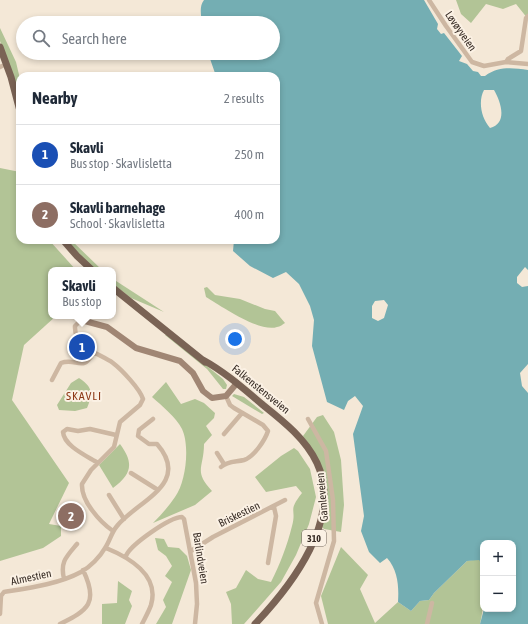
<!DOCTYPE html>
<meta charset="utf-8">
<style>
:root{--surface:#fff;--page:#f2f2f3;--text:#1f2937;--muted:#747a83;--line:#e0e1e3;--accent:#d93025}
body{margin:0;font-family:"Asap Condensed",sans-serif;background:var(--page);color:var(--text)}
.controls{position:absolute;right:12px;bottom:12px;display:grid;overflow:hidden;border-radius:8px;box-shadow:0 2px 6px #0003}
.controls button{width:36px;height:36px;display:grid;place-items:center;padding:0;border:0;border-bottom:1px solid var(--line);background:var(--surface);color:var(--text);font:20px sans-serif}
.you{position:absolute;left:235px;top:339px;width:14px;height:14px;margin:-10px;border:3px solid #fff;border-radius:50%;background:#1a73e8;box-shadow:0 0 0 6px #1a73e833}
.badge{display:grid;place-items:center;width:26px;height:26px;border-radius:50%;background:var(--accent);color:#fff;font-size:13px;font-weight:700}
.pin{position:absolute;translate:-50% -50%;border:2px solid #fff;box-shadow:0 1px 4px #0006}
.popup{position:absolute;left:48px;top:267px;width:68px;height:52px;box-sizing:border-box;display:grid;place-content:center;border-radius:8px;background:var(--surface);filter:drop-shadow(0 1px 3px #0005);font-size:13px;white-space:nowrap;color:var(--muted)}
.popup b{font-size:15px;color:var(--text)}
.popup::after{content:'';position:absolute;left:50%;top:100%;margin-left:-8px;border:8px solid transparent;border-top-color:var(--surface)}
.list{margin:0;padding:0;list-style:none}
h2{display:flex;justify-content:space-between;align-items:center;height:52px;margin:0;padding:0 16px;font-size:17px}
h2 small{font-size:13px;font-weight:400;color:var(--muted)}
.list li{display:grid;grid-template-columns:26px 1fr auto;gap:12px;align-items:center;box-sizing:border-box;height:60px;padding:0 16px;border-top:1px solid var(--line)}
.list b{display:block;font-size:15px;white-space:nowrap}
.list p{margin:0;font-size:13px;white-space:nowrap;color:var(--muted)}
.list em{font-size:13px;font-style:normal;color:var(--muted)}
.icon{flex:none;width:22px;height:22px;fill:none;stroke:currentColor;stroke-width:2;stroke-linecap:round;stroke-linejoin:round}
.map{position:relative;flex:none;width:528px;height:624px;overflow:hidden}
.search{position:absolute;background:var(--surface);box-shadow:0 2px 6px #0003;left:16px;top:16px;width:264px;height:44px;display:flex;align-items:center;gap:10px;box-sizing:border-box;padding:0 14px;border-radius:22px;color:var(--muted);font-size:15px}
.panel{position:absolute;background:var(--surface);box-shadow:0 2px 6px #0003;left:16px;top:72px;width:264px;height:172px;border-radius:12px}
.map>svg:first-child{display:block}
</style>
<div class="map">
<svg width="528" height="624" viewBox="0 0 528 624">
<rect width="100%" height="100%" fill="#f4e8d7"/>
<path fill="#b2c496" d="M 456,0 L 528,0 L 528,19 L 516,4 L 503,9 L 486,4 L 471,23 L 461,14 Z
M 0,28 L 16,62 L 20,79 L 20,102 L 0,41 Z
M 0,168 L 20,172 L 20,240 L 49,240 L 76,270 L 51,270 L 51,316 L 56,316 L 24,345 L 12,400 L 69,483 L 49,524 L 61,526 L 61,536 L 43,548 L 0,561 Z
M 66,240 L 71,240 L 102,270 L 95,270 Z
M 113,279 L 164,312 L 131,298 L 113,284 Z
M 207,287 L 215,295 L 240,299 L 265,309 L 275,311 L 285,323 C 283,324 280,327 277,327 C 260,333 221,306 206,297 L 204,288 Z
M 167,334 L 223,379 L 227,385 L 226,389 L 223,389 L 207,369 L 165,335 Z
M 79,378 C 93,387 93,394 87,408 L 75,411 L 59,410 L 57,405 L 71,383 Z
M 166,382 L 181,404 L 195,399 L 204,403 L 215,413 L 214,418 L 206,426 L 212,435 L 204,444 C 204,468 193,471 212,491 L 195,505 L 153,523 C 161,515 169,506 175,497 C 186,482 190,446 182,429 C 176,417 162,406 152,397 Z
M 234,394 L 244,397 L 264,413 L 262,414 L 232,396 Z
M 323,415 L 334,432 L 341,460 L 344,505 L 341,532 L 324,529 L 322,527 C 328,483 329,472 303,436 L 317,417 Z
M 120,444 C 134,463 132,474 113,488 L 99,465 Z
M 294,448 L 298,451 L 310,469 L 316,497 L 309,524 L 296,555 L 281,582 L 244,624 L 232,624 L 231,604 L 226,592 L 236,588 L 246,570 L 258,579 L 271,582 C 280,564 287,546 292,526 C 297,508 287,512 302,493 L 296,486 L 266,492 L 255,477 L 281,456 Z
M 155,538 L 164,539 L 168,547 L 179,548 L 187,556 L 191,570 L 172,624 L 156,624 L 166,607 L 163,600 L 172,582 L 165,576 L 172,566 L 166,556 L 158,550 Z
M 341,547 L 368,575 L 360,589 L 375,623 L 398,602 L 411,611 L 420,601 L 429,600 L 434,593 L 467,561 L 479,559 C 487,573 484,609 480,624 L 328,624 L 321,596 Z
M 118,581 L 132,591 L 129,600 L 132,606 L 125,624 L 102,624 L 102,604 L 117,603 Z"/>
<path fill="#74aeb3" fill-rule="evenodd" d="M 204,0 L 424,0 L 438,24 L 437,29 L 441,34 L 444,33 L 462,56 L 459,61 L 467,64 L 473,71 L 478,72 L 481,76 L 485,76 C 499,66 512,68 528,70 L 528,270 L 525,267 L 517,277 L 517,283 L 522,287 L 528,286 L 528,364 L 520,373 L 522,386 L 528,393 L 528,624 L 480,624 L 484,609 L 513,609 L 513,543 L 483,543 L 483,582 L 482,564 L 479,560 L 467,561 L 434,593 L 429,600 L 420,601 L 411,611 L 398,602 C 399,587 398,570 387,558 L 380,563 L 369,552 L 361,531 L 364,516 L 353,434 L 363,406 L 355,396 L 348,401 L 344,410 L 327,402 L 312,346 L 314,320 L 310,306 L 299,284 L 286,272 L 273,278 L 250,266 L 233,251 L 234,240 L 276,240 L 276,76 L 216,76 L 208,53 L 273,53 L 273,23 L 202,23 C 201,15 199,6 204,0 ZM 484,90 L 494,90 C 501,102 508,123 490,128 C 481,118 478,101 484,90 ZM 384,300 L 388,305 L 384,318 L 378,321 L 372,318 L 372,306 L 375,301 Z"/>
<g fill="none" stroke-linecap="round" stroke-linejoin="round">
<path stroke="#cdb7a2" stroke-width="4.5" d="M 429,0 L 446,26 L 472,62 L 484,66 L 506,62 L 528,64
M 506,62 L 508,59 L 521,51 L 526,18 L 528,16
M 0,67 L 2,66
M 81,320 L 75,326 C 74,348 99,353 113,363 C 122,370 140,389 143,399 L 140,405 L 120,422 L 114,447 L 91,470 L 82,484 C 81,501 100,522 113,531
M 52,380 L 61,363 C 76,357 83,373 93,353
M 308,419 L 326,451 L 333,500 L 334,541 L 316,603 L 322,624
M 224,434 L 242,413
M 217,453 L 224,464
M 98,463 C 87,456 64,446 63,432 L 67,429 L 78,431 L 90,429 L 116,435
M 221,467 C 227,461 236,462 244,460 C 254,457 265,440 268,431 L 263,425 L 234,408 L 230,405 L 226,396
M 131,473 L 158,490
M 109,495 L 124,519
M 106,548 C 128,557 160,575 151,605 C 149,611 145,618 142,624
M 191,551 L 213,537 L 285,500
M 126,556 C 130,545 170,517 182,517 L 184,519 L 196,583 L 197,604 L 195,624
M 268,563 L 276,516 L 274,507
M 64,579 C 60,562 66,557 77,544
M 0,614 L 1,596 L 4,592 C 29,588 59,584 81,572 C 90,567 100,557 105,548 C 110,541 111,533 117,526 C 137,501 192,484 157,444 L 149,444 L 138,436 L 139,430 L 153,419
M 60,624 C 88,610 99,603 83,570
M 427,624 L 432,603"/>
<path stroke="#a08674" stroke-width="6" d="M 81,320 L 107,327 L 136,348 L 180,361 L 193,373 L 203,391 L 212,398 L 226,396 L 237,383"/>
<path stroke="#7a6355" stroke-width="7" d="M 0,47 L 11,77 L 20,111
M 63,240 L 77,256 L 92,270
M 113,288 L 205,362
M 203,360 C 225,372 244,389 263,405 C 283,421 306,439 317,463 C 343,519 292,585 255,624"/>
</g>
<g text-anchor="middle" stroke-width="4" stroke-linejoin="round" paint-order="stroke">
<rect fill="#fbf1e4" stroke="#72675e" stroke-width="1" x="302" y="530" width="24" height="16" rx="3"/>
<g font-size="10" font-weight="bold" fill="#372c25">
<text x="314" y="542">310</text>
</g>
<g font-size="11" fill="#372c25" stroke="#fbf1e4">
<text transform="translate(461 31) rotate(55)" y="4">Løvøyveien</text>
<text transform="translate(261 389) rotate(39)" y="4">Falkenstensveien</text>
<text transform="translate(322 497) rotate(-95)" y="4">Gamleveien</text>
<text transform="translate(239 514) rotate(-26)" y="4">Briskestien</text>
<text transform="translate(201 558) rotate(81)" y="4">Barlindveien</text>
<text transform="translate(31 577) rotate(-12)" y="4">Almestien</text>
</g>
<g font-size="12" letter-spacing="1" fill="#8d3816" stroke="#fbf1e4">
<text x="84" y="400">SKAVLI</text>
</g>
</g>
</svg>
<div class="controls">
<button>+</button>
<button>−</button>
</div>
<div class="you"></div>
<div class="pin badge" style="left:82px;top:347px;background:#1a4fb4">1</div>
<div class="popup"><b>Skavli</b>Bus stop</div>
<div class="pin badge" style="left:71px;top:516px;background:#8d6e63">2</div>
<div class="search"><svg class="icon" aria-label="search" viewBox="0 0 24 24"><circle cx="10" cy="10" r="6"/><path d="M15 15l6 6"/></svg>Search here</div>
<section class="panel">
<h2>Nearby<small>2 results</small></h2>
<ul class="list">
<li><span class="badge" style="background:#1a4fb4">1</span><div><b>Skavli</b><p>Bus stop · Skavlisletta</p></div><em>250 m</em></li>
<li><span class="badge" style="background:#8d6e63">2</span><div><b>Skavli barnehage</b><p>School · Skavlisletta</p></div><em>400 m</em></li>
</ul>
</section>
</div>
